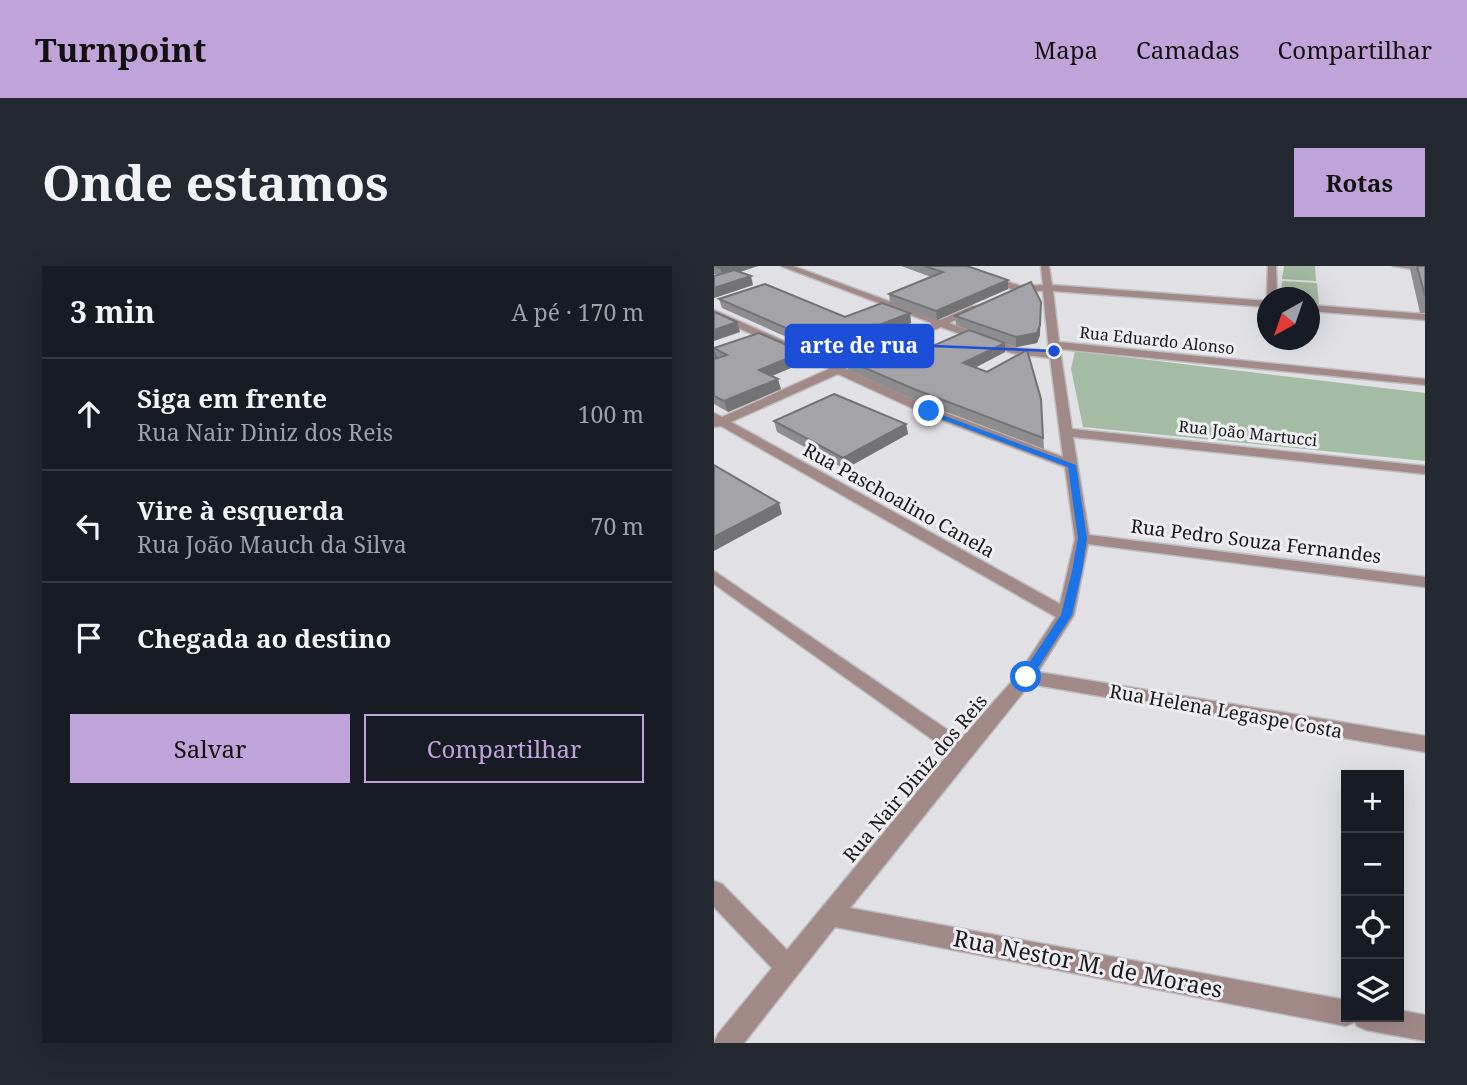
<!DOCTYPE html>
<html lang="pt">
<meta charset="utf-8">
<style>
:root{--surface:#171b24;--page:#242831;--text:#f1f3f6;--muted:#9ea1a6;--line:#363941;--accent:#c0a3d9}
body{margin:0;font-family:"Noto Serif",serif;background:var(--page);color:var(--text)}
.controls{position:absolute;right:21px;bottom:21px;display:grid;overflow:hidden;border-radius:0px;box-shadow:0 7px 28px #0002}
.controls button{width:63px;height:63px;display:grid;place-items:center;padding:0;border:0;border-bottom:2px solid var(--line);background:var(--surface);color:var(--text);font:35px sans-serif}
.compass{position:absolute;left:543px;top:21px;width:63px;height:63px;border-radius:50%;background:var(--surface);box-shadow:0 7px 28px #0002;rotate:220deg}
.stop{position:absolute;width:21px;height:21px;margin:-16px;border:5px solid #1a73e8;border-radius:50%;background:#fff}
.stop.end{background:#1a73e8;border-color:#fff;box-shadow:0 2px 7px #0008}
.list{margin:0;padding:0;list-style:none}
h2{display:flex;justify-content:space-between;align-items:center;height:91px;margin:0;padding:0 28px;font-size:30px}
h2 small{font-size:23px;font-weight:400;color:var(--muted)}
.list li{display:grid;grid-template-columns:46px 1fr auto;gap:21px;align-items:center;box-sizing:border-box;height:112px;padding:0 28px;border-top:2px solid var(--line)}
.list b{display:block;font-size:26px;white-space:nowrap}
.list p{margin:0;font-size:23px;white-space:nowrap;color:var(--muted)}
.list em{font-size:23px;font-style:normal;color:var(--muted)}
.actions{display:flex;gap:14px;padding:21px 28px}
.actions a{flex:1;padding:16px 0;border:2px solid var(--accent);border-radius:0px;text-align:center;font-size:24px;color:var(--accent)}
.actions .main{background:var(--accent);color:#111}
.icon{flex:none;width:38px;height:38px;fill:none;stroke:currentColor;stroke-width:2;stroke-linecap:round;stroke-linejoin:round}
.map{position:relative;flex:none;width:711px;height:777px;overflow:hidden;border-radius:0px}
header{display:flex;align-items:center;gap:42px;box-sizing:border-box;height:98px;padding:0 35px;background:var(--accent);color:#111}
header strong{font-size:33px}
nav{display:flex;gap:38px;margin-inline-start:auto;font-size:24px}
.intro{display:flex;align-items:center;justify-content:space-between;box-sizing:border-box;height:168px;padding:0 42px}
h1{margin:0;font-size:49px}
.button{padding:18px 32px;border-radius:0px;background:var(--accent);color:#111;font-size:24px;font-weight:700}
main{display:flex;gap:42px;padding:0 42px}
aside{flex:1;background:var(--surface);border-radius:0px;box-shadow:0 7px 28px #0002}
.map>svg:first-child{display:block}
</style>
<header>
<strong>Turnpoint</strong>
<nav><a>Mapa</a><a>Camadas</a><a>Compartilhar</a></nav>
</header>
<div class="intro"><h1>Onde estamos</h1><a class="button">Rotas</a></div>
<main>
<aside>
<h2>3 min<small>A pé · 170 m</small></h2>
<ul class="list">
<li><svg class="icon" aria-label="ahead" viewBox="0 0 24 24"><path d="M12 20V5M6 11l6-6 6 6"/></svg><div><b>Siga em frente</b><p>Rua Nair Diniz dos Reis</p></div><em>100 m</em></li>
<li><svg class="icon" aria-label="left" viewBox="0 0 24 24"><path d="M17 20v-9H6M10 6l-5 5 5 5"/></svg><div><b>Vire à esquerda</b><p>Rua João Mauch da Silva</p></div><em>70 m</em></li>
<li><svg class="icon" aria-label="arrive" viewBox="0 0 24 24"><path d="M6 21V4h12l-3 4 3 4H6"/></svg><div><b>Chegada ao destino</b></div></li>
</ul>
<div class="actions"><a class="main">Salvar</a><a>Compartilhar</a></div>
</aside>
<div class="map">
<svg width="711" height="777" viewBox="0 0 711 777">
<rect width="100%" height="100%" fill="#e1e1e5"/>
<path fill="#a4bca3" d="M 570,0 L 601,0 L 602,15 L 568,13 Z
M 568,15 L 603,17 L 605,39 L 596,38 L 596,32 L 571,31 L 567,28 Z
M 361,85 L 711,127 L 711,195 L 369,161 L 357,103 Z"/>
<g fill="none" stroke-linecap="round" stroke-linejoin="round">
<g stroke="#bdbdc0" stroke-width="3">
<path id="minor" d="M 67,0 L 79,0 L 226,54 L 258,40 L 264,40 L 264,44 L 235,57 L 304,82 L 335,85 L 329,25 L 303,25 L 232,0 L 245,0 L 307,20 L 329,19 L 327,0 L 335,0 L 338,19 L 554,35 L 554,41 L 339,25 L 345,76 L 711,113 L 711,119 L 346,83 L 358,163 L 711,200 L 711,208 L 359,171 L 375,269 L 711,311 L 711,321 L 374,278 L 360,349 L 324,406 L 711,470 L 711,486 L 316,418 L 136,642 L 632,734 L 632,751 L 685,751 L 685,744 L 711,749 L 711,775 L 652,764 L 643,760 L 641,756 L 632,760 L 121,661 L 30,777 L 0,777 L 4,768 L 58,702 L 0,641 L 0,615 L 8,618 L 73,684 L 236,486 L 0,318 L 0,305 L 247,473 L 306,406 L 342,351 L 7,160 L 0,161 L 0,147 L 8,151 L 115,103 L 0,51 L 0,44 L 124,99 L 131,100 L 132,103 L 219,142 L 349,191 L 336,92 L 298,87 L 227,61 L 172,85 L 164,85 L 164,81 L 218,57 ZM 124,108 L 211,148 L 351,201 L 361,273 L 346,338 L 17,156 Z
M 554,0 L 562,0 L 563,32 L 553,32 Z
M 679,0 L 711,0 L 711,5 Z
M 596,39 L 711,48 L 711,54 L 596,45 Z"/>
</g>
<use href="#minor" fill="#a18988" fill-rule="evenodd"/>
</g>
<path fill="#8d8d90" d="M 0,0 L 44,0 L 26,6 L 39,19 L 0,32 L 0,10 L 3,9 L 0,8 Z
M 187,0 L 253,0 L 294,14 L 294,23 L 223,54 L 176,37 L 175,28 L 217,11 Z
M 697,0 L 711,0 L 711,47 L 706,47 L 696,3 Z
M 5,33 L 131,51 L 196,47 L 197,57 L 144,78 L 123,70 L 95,81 L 8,42 Z
M 241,50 L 326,69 L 323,77 L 302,81 L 291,77 L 291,86 L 261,102 L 327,133 L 330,183 L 201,134 L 134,104 L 132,94 L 212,83 L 255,64 L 242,59 Z
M 0,82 L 91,96 L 58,110 L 67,123 L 14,146 L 0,138 L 0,93 L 4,92 Z
M 60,155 L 192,158 L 194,168 L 131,203 L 63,166 Z"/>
<path fill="#737376" d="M 13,0 L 44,0 L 9,11 L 6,2 Z
M 37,10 L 39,19 L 0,32 L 0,22 Z
M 294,14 L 294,23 L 223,54 L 222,45 Z
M 327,36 L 326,69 L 323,77 L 302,81 L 302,71 Z
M 196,47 L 197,57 L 144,78 L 142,68 Z
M 23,56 L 26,66 L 0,75 L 0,64 Z
M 121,60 L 123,70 L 95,81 L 93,71 Z
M 291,77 L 291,86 L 250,107 L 249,97 Z
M 0,82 L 4,92 L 0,93 Z
M 89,86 L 91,96 L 48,114 L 45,104 Z
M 64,113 L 67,123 L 14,146 L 10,135 Z
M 192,158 L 194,168 L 131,203 L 129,192 Z
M 65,237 L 68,248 L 0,285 L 0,271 Z"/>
<path fill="#a4a4a8" stroke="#737376" stroke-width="2" d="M 0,0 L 13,0 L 6,2 Z
M 210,0 L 253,0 L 294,14 L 222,45 L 175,28 L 229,6 Z
M 703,0 L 711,0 L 711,30 Z
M 20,4 L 37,10 L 0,22 L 0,10 Z
M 317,16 L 327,36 L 326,59 L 323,67 L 302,71 L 241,50 Z
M 51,18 L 131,51 L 168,37 L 196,47 L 142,68 L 121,60 L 93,71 L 5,33 Z
M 0,46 L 23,56 L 0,64 Z
M 255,64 L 291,77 L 249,97 L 273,106 L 313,84 L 327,133 L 329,172 L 200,123 L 132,94 L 183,71 L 212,83 Z
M 45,67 L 89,86 L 45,104 L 64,113 L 10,135 L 0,130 L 0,93 L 13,89 L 0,82 Z
M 120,128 L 192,158 L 129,192 L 60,155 Z
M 0,199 L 65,237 L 0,271 Z"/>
<path fill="#1a73e8" d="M 212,143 L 362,199 L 373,272 L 368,305 L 358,349 L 316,414 L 308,414 L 306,411 L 347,349 L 358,305 L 364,272 L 354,201 L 212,147 Z"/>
<g text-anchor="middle" stroke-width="6" stroke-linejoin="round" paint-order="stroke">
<g font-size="16" fill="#19181a" stroke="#eeeef2">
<text transform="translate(443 74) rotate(6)" y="6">Rua Eduardo Alonso</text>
<text transform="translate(534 167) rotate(6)" y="6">Rua João Martucci</text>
</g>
<g font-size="19" fill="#19181a" stroke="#eeeef2">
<text transform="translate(185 234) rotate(29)" y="7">Rua Paschoalino Canela</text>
<text transform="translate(542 275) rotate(7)" y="7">Rua Pedro Souza Fernandes</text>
<text transform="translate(512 445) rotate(10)" y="7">Rua Helena Legaspe Costa</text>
<text transform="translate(201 512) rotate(-50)" y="7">Rua Nair Diniz dos Reis</text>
</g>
<g font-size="23" fill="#19181a" stroke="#eeeef2">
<text transform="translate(374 698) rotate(11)" y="8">Rua Nestor M. de Moraes</text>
</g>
</g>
<path fill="none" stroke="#1d4ed8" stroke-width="2.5" d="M340 85L219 80"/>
<circle fill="#1d4ed8" stroke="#eeeef2" stroke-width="2.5" cx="340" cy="85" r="7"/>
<rect fill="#1d4ed8" stroke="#1d4ed8" stroke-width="2.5" x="72" y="59" width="147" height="42" rx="7"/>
<g font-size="21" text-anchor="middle" font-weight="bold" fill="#fff">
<text x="145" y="87">arte de rua</text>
</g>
</svg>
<div class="controls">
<button>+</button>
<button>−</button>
<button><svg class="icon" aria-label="locate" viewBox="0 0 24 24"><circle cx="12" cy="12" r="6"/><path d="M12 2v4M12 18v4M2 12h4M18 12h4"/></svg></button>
<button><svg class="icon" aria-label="layers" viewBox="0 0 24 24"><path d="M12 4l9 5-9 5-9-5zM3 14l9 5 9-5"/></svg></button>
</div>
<svg class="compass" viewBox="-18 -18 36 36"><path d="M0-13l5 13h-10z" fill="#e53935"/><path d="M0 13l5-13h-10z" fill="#9ea1a6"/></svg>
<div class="stop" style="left:312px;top:411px"></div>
<div class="stop end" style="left:215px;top:145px"></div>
</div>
</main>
